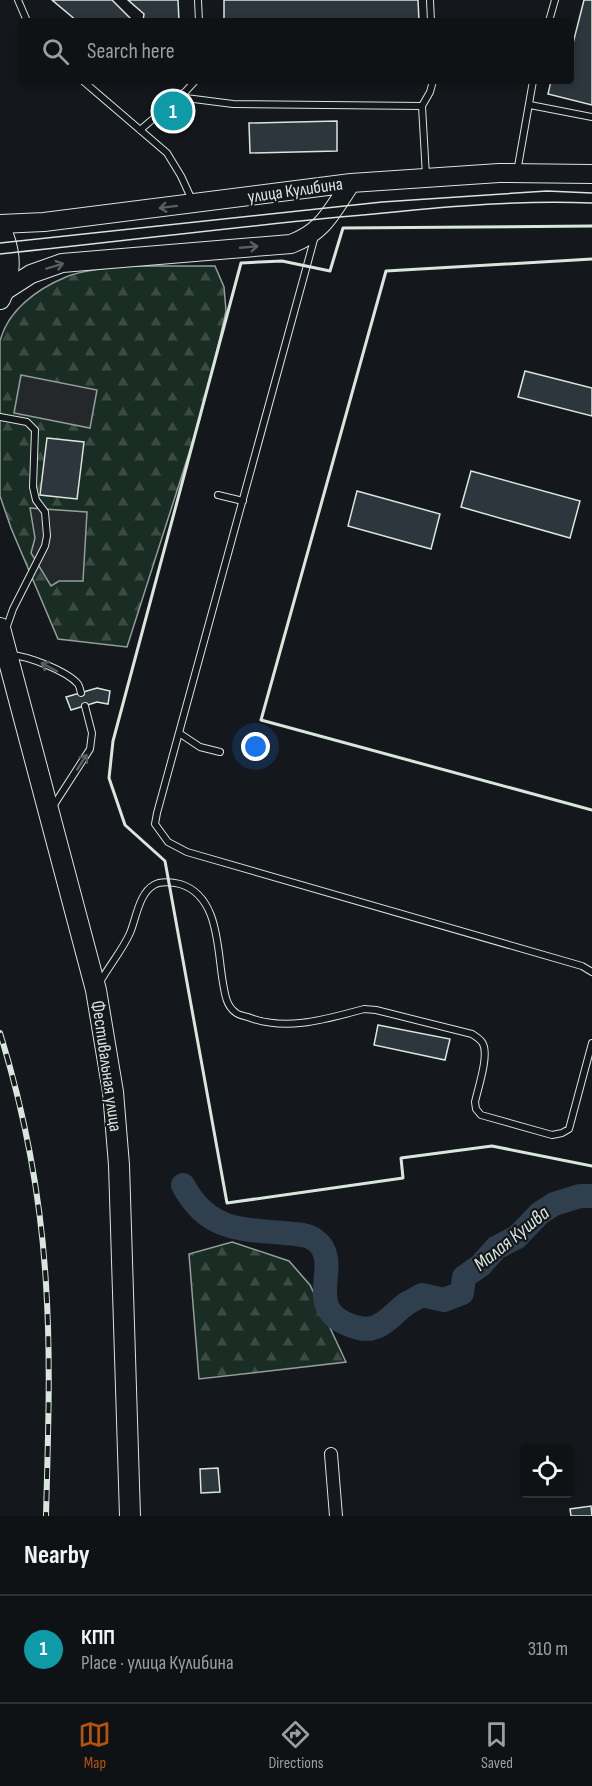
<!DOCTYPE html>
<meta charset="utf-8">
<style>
:root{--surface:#0f1215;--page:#1d2022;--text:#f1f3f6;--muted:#9b9ea0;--line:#2f3234;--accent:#b45309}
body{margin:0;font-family:"Sofia Sans Condensed",sans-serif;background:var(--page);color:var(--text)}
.controls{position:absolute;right:18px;bottom:18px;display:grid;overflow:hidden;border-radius:6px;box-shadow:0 3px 9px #0003}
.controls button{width:54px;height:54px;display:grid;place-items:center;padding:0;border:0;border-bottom:2px solid var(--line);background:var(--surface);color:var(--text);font:30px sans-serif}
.you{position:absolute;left:256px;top:747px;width:21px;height:21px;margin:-15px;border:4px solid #fff;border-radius:50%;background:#1a73e8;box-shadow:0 0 0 9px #1a73e833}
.badge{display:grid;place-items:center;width:39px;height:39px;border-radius:50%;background:var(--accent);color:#fff;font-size:20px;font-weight:700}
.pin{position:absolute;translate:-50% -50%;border:3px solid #fff;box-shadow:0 2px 6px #0006}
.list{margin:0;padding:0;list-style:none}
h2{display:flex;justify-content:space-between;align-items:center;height:78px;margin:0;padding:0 24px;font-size:26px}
h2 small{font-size:20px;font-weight:400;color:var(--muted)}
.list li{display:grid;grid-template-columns:39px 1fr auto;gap:18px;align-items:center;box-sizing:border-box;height:108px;padding:0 24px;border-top:2px solid var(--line)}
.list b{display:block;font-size:22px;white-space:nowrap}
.list p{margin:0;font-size:20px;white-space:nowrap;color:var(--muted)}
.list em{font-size:20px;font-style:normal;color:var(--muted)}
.icon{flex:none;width:33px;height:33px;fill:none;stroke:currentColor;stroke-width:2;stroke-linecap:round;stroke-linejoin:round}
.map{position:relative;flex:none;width:592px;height:1516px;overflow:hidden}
.search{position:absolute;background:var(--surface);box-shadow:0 3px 9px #0003;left:18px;right:18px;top:18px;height:66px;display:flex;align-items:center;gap:15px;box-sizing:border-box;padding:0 21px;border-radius:6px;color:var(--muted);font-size:22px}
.sheet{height:186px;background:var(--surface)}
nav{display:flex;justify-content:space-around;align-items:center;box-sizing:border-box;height:84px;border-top:2px solid var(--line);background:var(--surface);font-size:16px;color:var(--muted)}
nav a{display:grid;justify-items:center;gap:3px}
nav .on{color:var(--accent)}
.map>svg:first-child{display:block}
</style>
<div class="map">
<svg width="592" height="1516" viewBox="0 0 592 1516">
<defs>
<pattern id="forest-firs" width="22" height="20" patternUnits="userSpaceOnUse" patternTransform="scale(1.5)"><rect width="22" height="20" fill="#1a2d24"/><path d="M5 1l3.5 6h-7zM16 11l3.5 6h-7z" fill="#3b4b43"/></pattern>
</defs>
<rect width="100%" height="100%" fill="#14181c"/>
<path fill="url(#forest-firs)" stroke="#939e99" stroke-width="1.5" d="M 117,266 L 215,266 L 224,287 L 226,311 L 220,338 L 199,422 L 127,647 L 58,639 L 11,528 L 0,496 L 0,341 C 8,310 37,289 66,277 C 81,270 101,270 117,266 Z
M 232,1242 L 289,1261 L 310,1285 L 346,1362 L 199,1379 L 189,1254 Z"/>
<path fill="#24282b" stroke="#939e99" stroke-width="1.5" d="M 21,375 L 97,390 L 90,428 L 14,413 Z
M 30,508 L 87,512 L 83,581 L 59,581 L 51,586 L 31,553 L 35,538 Z"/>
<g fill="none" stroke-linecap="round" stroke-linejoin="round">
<path stroke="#2f3f4d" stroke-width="24" d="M 183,1185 C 207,1230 238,1229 284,1233 C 295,1234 307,1234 315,1240 C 347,1264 295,1312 359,1328 C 380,1333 391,1315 406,1304 C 411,1301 417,1298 422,1295 L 444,1300 L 462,1293 L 464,1277 L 481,1265 L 496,1248 L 517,1237 L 540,1213 L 554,1204 L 580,1196 L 592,1196"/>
</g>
<path fill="#2c363c" stroke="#d8e6dc" stroke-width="1.5" d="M 52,0 L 112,0 L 133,21 L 77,21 Z
M 128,0 L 178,0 L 179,21 L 143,21 L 144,14 Z
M 224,0 L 418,0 L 419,21 L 224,21 Z
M 584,0 L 592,0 L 592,105 L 548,94 L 551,81 L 571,81 L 571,51 Z
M 226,81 L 421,81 L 421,82 L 226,83 Z
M 174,104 L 180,110 L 173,117 L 167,111 Z
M 337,121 L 337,151 L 250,153 L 249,123 Z
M 525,371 L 592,388 L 592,416 L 518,397 Z
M 47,438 L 84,442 L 77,499 L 40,495 Z
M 471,471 L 580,501 L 570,538 L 461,507 Z
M 357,491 L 440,514 L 431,549 L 348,526 Z
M 97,688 L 110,691 L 108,704 L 97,702 L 71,710 L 66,697 Z
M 378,1025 L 450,1039 L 445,1060 L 374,1045 Z
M 218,1468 L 220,1492 L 201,1493 L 200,1469 Z
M 591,1506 L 592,1516 L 571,1516 L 570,1509 Z"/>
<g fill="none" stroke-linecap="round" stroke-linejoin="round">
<g stroke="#d8e6dc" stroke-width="8">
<path id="lane" d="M 18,0 L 27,21
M 198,0 L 199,21
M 430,0 L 431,21
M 549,21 L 555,0
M 83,81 L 167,153 L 181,176 L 192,200
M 178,97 L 233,104 L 422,106
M 530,105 L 592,117
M 140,130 L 186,91 L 195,81
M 517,172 L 533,81
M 426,176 L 422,106 L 430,92 L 433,81
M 315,236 L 157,813 L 155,824 L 168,842 L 187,852 L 582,966 L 592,972
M 0,417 L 27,422 L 35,430 L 33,487 L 36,500 L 45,512 L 47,536 L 45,546 L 13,609 L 6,629
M 218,495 L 243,501
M 11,655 C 28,656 67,671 78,684 C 80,687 80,690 81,693
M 179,733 L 200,747 L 220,752
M 52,808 L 90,749 L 92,733 L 85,706
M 99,984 C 108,967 122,951 130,933 C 136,919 139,893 154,885 C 160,881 173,882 180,884 C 220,896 217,951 223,983 C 225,994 226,1005 235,1012 C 238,1015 244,1016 248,1017 C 285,1032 327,1019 364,1009 L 376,1010 L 472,1034 C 476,1037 481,1039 483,1044 C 489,1056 478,1088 475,1102 L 476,1109 L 481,1115 L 552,1135 L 562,1133 L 569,1129 L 592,1043"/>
</g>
<g stroke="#d8e6dc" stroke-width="14">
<path id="street" d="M 331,1454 L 336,1516"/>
</g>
<g stroke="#d8e6dc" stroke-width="20">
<path id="secondary" d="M 0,224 L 44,222 L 351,183 L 499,173 L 592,174
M 3,292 L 31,274 L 62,263 L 291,244 C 325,231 332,210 351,183"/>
</g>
<g stroke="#d8e6dc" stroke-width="22">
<path id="primary" d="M 0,228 C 11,251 12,275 0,299
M 0,628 L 96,990 L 113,1092 L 119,1165 L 130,1516"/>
</g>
<use href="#lane" stroke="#14181c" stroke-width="6"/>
<use href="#street" stroke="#14181c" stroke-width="12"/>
<use href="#secondary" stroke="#14181c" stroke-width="18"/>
<use href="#primary" stroke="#14181c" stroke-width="20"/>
<path stroke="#d8e6dc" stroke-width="1.5" d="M 0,243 L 382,202 L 547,191 L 592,193
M 0,254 C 128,241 256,224 384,213 C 453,206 522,200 592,203"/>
<g stroke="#d8e6dc" stroke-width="6">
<path id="rail" d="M 0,1033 C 25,1114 41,1199 46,1284 C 51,1361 48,1438 46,1516"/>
</g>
<use href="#rail" stroke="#14181c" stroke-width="4" stroke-dasharray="11" stroke-linecap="butt"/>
<path stroke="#d8e6dc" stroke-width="3" d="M 592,226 L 343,228 L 330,271 L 282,261 L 241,263 L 113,741 L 109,778 L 125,825 L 165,861 L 227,1203 L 403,1178 L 401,1158 L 492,1146 L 592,1166
M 592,259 L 386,271 L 261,720 L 592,810"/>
</g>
<defs><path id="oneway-shaft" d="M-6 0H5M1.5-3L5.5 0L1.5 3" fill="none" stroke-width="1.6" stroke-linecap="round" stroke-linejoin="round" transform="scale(1.5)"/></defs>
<g stroke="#59605f">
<use href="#oneway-shaft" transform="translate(168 207) rotate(173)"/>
<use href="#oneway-shaft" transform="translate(249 247) rotate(-5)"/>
<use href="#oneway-shaft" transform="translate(55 266) rotate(-17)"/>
<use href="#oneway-shaft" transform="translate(49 667) rotate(-152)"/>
<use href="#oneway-shaft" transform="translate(82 762) rotate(-57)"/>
</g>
<g text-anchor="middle" stroke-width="4.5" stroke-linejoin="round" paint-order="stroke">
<g font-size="18" fill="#d8e6dc" stroke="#14181c">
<text transform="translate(295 190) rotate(-8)" y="6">улица Кулибина</text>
<text transform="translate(107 1066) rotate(82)" y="6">Фестивальная улица</text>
</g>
<g font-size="20" font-style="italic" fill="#d8e6dc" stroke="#14181c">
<text transform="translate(511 1238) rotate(-39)" y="7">Малая Кушва</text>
</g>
</g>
</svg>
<div class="controls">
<button><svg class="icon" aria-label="locate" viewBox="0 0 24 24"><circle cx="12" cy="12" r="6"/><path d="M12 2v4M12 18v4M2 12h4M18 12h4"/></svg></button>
</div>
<div class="you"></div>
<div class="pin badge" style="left:173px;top:111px;background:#0f9aa8">1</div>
<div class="search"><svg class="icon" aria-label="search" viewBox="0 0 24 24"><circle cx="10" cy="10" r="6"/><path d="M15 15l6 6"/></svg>Search here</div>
</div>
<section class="sheet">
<h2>Nearby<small></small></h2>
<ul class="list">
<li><span class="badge" style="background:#0f9aa8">1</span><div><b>КПП</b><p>Place · улица Кулибина</p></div><em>310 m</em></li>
</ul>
</section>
<nav>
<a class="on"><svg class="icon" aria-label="map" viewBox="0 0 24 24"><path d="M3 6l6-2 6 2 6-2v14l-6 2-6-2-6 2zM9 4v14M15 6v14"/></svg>Map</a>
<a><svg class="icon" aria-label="directions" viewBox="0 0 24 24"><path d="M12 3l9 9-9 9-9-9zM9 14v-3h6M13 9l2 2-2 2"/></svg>Directions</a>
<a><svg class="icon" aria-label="saved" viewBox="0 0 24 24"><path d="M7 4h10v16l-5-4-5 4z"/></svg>Saved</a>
</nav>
